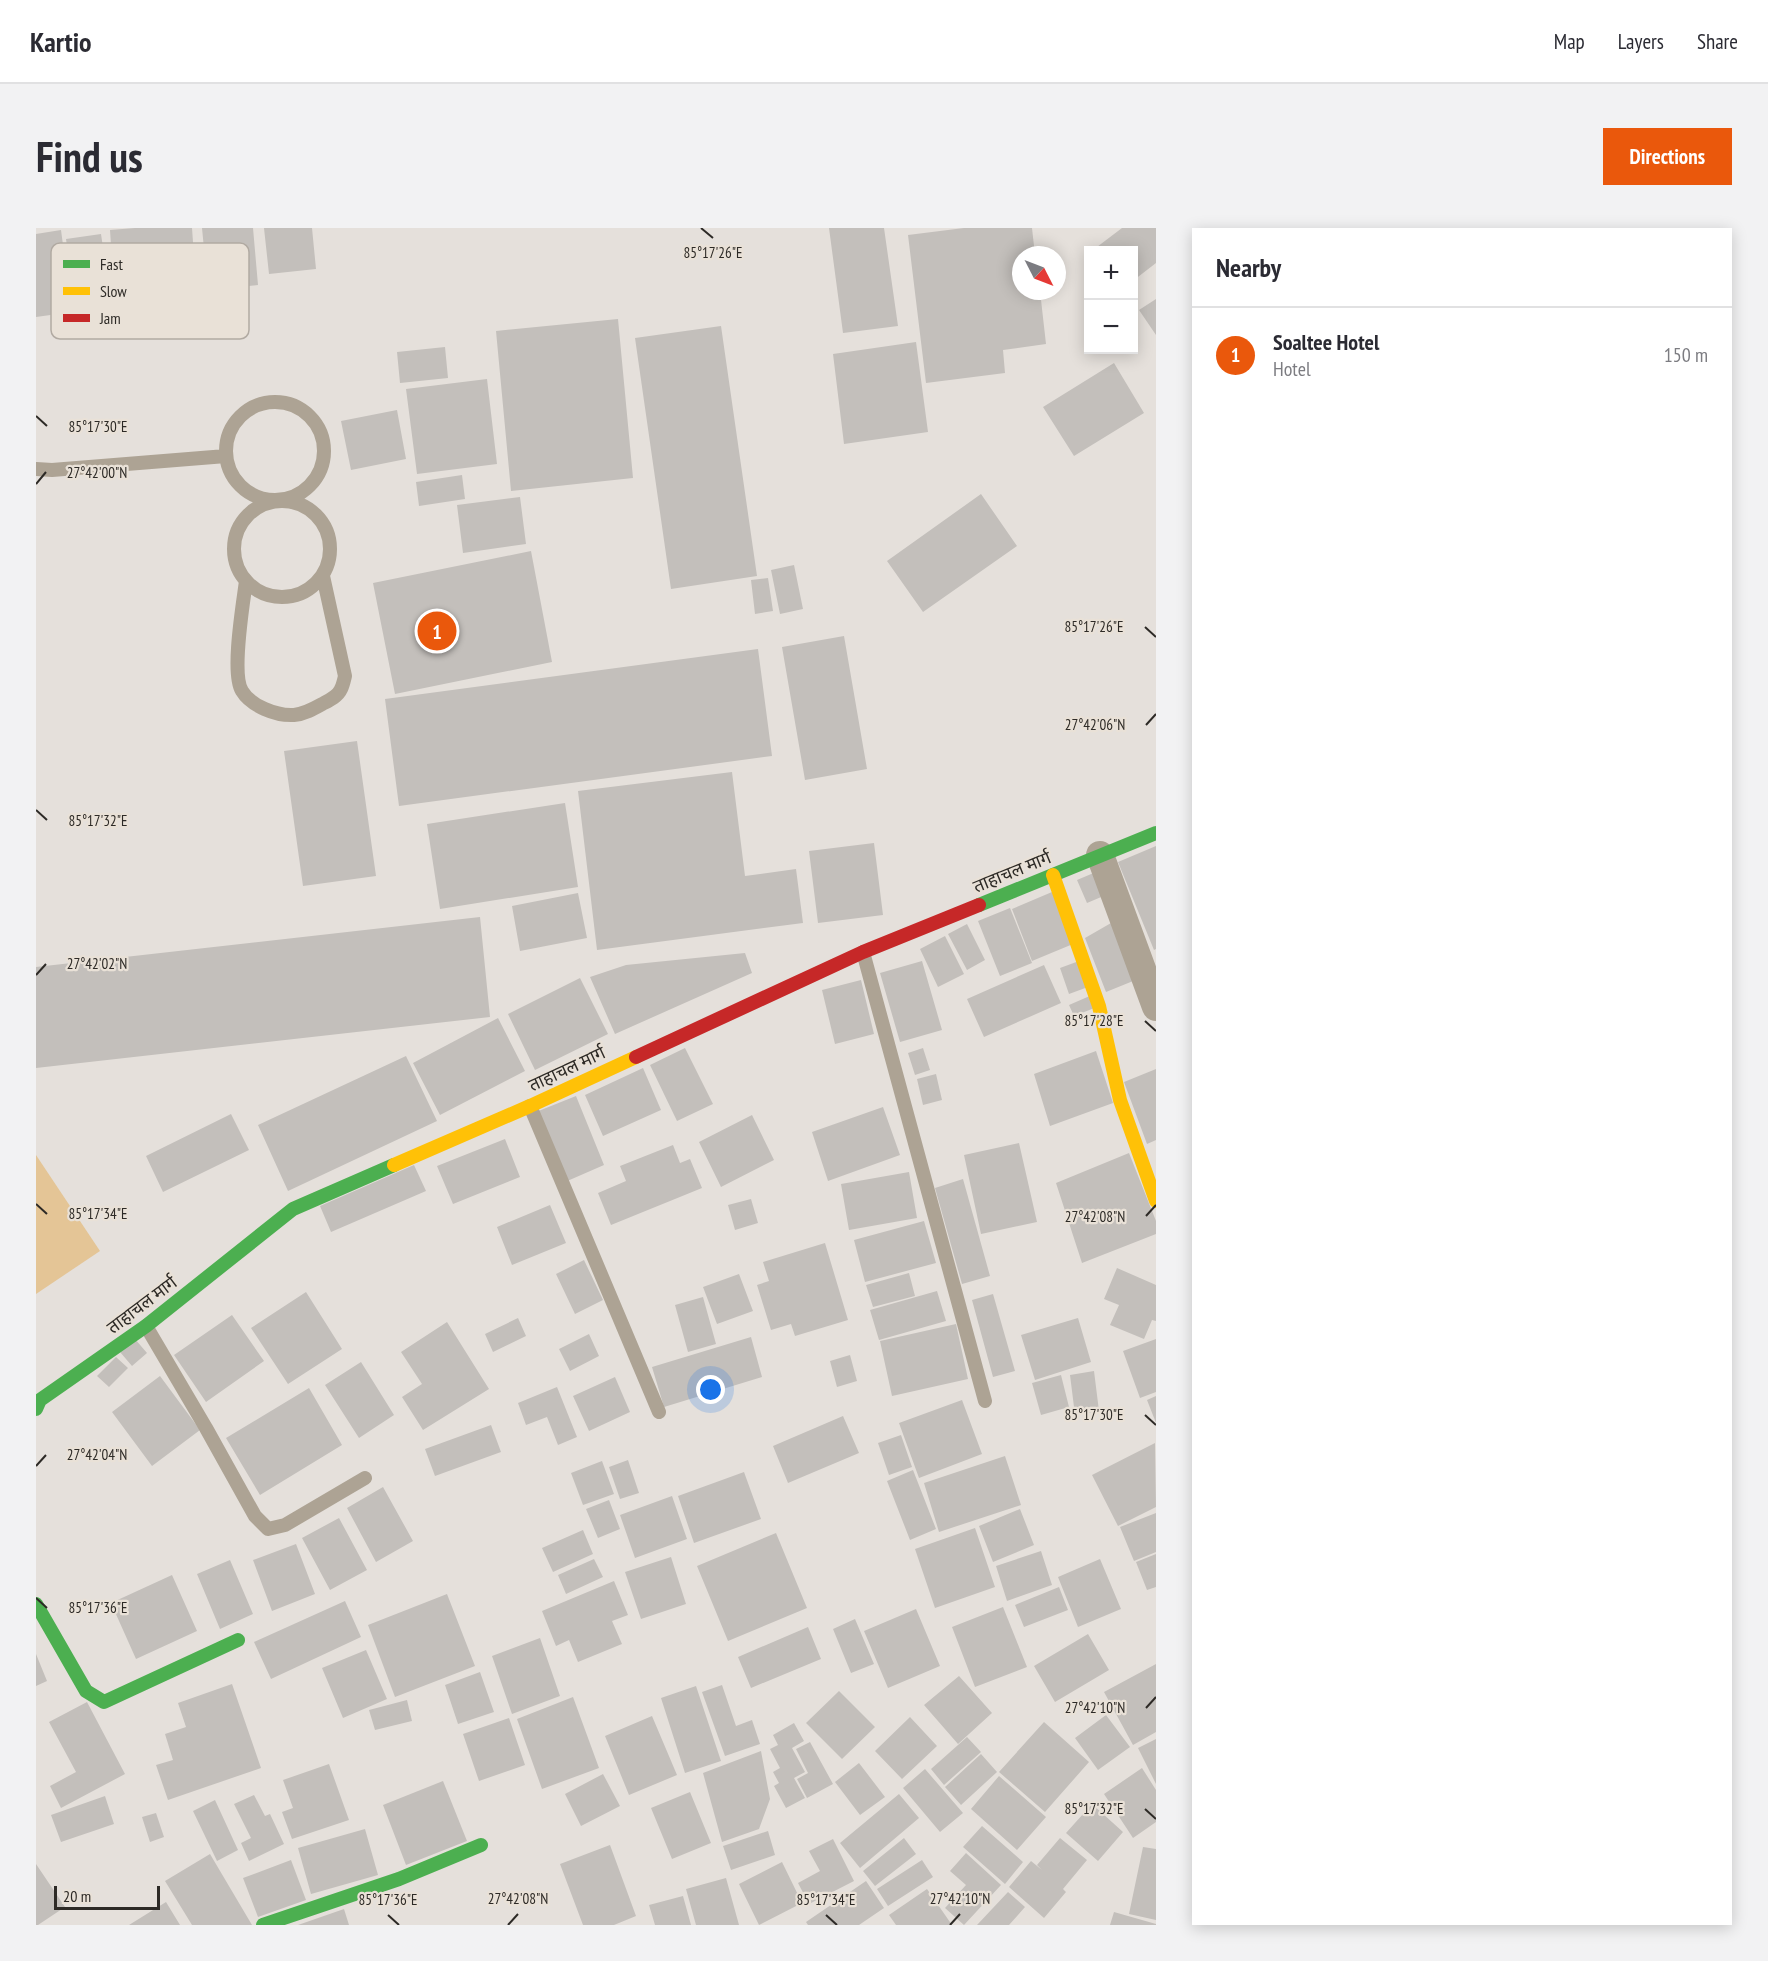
<!DOCTYPE html>
<meta charset="utf-8">
<style>
:root{--surface:#fff;--page:#f2f2f3;--text:#2b2b33;--muted:#7c7c81;--line:#e1e1e2;--accent:#ea580c}
body{margin:0;font-family:"PT Sans Narrow","Noto Sans Devanagari",sans-serif;background:var(--page);color:var(--text)}
.controls{position:absolute;right:18px;top:18px;display:grid;overflow:hidden;border-radius:0px;box-shadow:0 3px 15px #0003}
.controls button{width:54px;height:54px;display:grid;place-items:center;padding:0;border:0;border-bottom:2px solid var(--line);background:var(--surface);color:var(--text);font:30px sans-serif}
.compass{position:absolute;left:976px;top:18px;width:54px;height:54px;border-radius:50%;background:var(--surface);box-shadow:0 3px 15px #0003;rotate:132deg}
.scale{position:absolute;left:18px;bottom:15px;width:106px;box-sizing:border-box;padding-left:6px;border:3px solid #2d2a26;border-top:0;font-size:16px;line-height:21px;white-space:nowrap;color:#2d2a26;-webkit-text-stroke:4px #e9e1d7;paint-order:stroke}
.you{position:absolute;left:675px;top:1162px;width:21px;height:21px;margin:-15px;border:4px solid #fff;border-radius:50%;background:#1a73e8;box-shadow:0 0 0 9px #1a73e833}
.badge{display:grid;place-items:center;width:39px;height:39px;border-radius:50%;background:var(--accent);color:#fff;font-size:20px;font-weight:700}
.pin{position:absolute;translate:-50% -50%;border:3px solid #fff;box-shadow:0 2px 6px #0006}
.list{margin:0;padding:0;list-style:none}
h2{display:flex;justify-content:space-between;align-items:center;height:78px;margin:0;padding:0 24px;font-size:26px}
h2 small{font-size:20px;font-weight:400;color:var(--muted)}
.list li{display:grid;grid-template-columns:39px 1fr auto;gap:18px;align-items:center;box-sizing:border-box;height:96px;padding:0 24px;border-top:2px solid var(--line)}
.list b{display:block;font-size:22px;white-space:nowrap}
.list p{margin:0;font-size:20px;white-space:nowrap;color:var(--muted)}
.list em{font-size:20px;font-style:normal;color:var(--muted)}
.map{position:relative;flex:none;width:1120px;height:1697px;overflow:hidden;border-radius:0px}
header{display:flex;align-items:center;gap:36px;box-sizing:border-box;height:84px;padding:0 30px;background:var(--surface);border-bottom:2px solid var(--line)}
header strong{font-size:28px}
nav{display:flex;gap:33px;margin-inline-start:auto;font-size:21px}
.intro{display:flex;align-items:center;justify-content:space-between;box-sizing:border-box;height:144px;padding:0 36px}
h1{margin:0;font-size:42px}
.button{padding:15px 27px;border-radius:0px;background:var(--accent);color:#fff;font-size:21px;font-weight:700}
main{display:flex;gap:36px;padding:0 36px}
aside{flex:1;background:var(--surface);border-radius:0px;box-shadow:0 3px 15px #0003}
.map>svg:first-child{display:block}
</style>
<header>
<strong>Kartio</strong>
<nav><a>Map</a><a>Layers</a><a>Share</a></nav>
</header>
<div class="intro"><h1>Find us</h1><a class="button">Directions</a></div>
<main>
<div class="map">
<svg width="1120" height="1697" viewBox="0 0 1120 1697">
<rect width="100%" height="100%" fill="#e5e0db"/>
<path fill="#e4c596" d="M 0,927 L 64,1023 L 0,1066 Z"/>
<path fill="#c3bfbb" d="M 99,0 L 156,0 L 161,71 L 79,77 L 74,2 Z
M 166,0 L 217,0 L 222,57 L 172,62 Z
M 228,0 L 276,0 L 280,41 L 233,46 Z
M 793,0 L 848,0 L 862,98 L 807,105 Z
M 928,0 L 996,0 L 999,27 L 985,27 L 985,63 L 1004,63 L 1010,116 L 967,122 L 969,145 L 890,155 L 872,7 Z
M 1086,0 L 1120,0 L 1120,35 L 1098,52 L 1098,22 L 1057,22 Z
M 25,2 L 36,84 L 0,89 L 0,6 Z
M 65,6 L 75,73 L 40,79 L 30,11 Z
M 1120,71 L 1120,107 L 1103,82 Z
M 582,91 L 597,250 L 475,263 L 460,103 Z
M 685,98 L 721,348 L 635,361 L 599,110 Z
M 880,114 L 892,204 L 808,216 L 797,126 Z
M 409,119 L 412,150 L 364,155 L 361,124 Z
M 1078,135 L 1108,185 L 1038,228 L 1007,179 Z
M 451,151 L 461,236 L 381,246 L 370,161 Z
M 361,182 L 370,231 L 315,242 L 305,193 Z
M 426,247 L 429,271 L 383,278 L 380,254 Z
M 945,266 L 981,318 L 887,384 L 851,333 Z
M 484,269 L 490,316 L 427,325 L 421,277 Z
M 495,323 L 516,434 L 359,466 L 337,355 Z
M 758,337 L 767,381 L 744,386 L 735,342 Z
M 732,350 L 737,383 L 719,386 L 715,352 Z
M 808,408 L 831,541 L 769,552 L 746,419 Z
M 722,421 L 736,528 L 363,578 L 349,471 Z
M 321,513 L 340,648 L 267,658 L 248,523 Z
M 696,544 L 709,648 L 760,641 L 767,695 L 561,722 L 542,563 Z
M 529,575 L 542,659 L 404,681 L 391,596 Z
M 838,615 L 847,687 L 782,695 L 773,623 Z
M 1120,618 L 1120,721 L 1118,722 L 1082,634 Z
M 1067,641 L 1077,664 L 1051,675 L 1041,652 Z
M 1016,664 L 1037,716 L 996,733 L 976,681 Z
M 542,665 L 551,710 L 484,723 L 476,678 Z
M 974,680 L 996,735 L 964,748 L 942,693 Z
M 444,689 L 454,789 L 0,840 L 0,739 Z
M 1082,691 L 1107,749 L 1070,764 L 1049,710 Z
M 931,696 L 949,732 L 931,742 L 912,706 Z
M 909,708 L 928,746 L 902,759 L 884,721 Z
M 709,725 L 716,745 L 579,806 L 554,749 L 590,737 Z
M 886,733 L 906,802 L 864,814 L 844,745 Z
M 1043,733 L 1052,759 L 1033,766 L 1024,740 Z
M 1008,737 L 1025,775 L 948,809 L 931,771 Z
M 544,750 L 572,806 L 499,842 L 472,786 Z
M 825,752 L 838,806 L 799,816 L 786,762 Z
M 1056,767 L 1061,779 L 1038,788 L 1033,777 Z
M 462,790 L 489,843 L 404,887 L 377,835 Z
M 649,820 L 677,876 L 641,893 L 614,837 Z
M 887,820 L 894,842 L 879,847 L 872,825 Z
M 1060,823 L 1077,875 L 1014,898 L 998,846 Z
M 370,828 L 401,893 L 252,963 L 222,897 Z
M 607,840 L 625,882 L 567,908 L 549,867 Z
M 1120,841 L 1120,912 L 1111,916 L 1088,854 Z
M 900,846 L 906,872 L 887,877 L 881,851 Z
M 540,868 L 568,937 L 529,954 L 500,884 Z
M 847,879 L 864,927 L 792,953 L 776,904 Z
M 195,886 L 213,922 L 127,964 L 110,928 Z
M 716,887 L 738,932 L 685,959 L 663,914 Z
M 469,911 L 484,949 L 417,976 L 401,938 Z
M 983,915 L 1001,994 L 945,1006 L 928,927 Z
M 637,917 L 644,935 L 654,931 L 666,960 L 575,997 L 562,965 L 590,953 L 584,938 Z
M 1093,925 L 1120,993 L 1120,1006 L 1046,1035 L 1020,955 Z
M 378,937 L 390,963 L 295,1004 L 284,978 Z
M 873,944 L 881,990 L 813,1002 L 805,956 Z
M 927,951 L 954,1048 L 926,1056 L 899,960 Z
M 715,971 L 722,995 L 699,1002 L 692,977 Z
M 514,977 L 530,1015 L 476,1037 L 461,999 Z
M 888,993 L 900,1035 L 829,1054 L 818,1012 Z
M 789,1015 L 812,1092 L 759,1108 L 755,1096 L 735,1102 L 721,1057 L 733,1053 L 727,1034 Z
M 548,1032 L 567,1072 L 539,1086 L 520,1046 Z
M 1081,1040 L 1120,1057 L 1120,1093 L 1116,1092 L 1108,1111 L 1074,1097 L 1083,1077 L 1068,1071 Z
M 873,1045 L 879,1068 L 837,1079 L 830,1057 Z
M 703,1046 L 717,1083 L 681,1096 L 667,1059 Z
M 901,1063 L 910,1093 L 843,1112 L 834,1082 Z
M 270,1064 L 306,1121 L 252,1156 L 215,1100 Z
M 957,1066 L 979,1143 L 957,1149 L 936,1072 Z
M 667,1069 L 680,1116 L 652,1124 L 639,1077 Z
M 196,1087 L 228,1133 L 170,1174 L 138,1127 Z
M 482,1090 L 490,1108 L 457,1124 L 449,1106 Z
M 1042,1090 L 1055,1134 L 999,1152 L 985,1107 Z
M 411,1094 L 453,1161 L 387,1202 L 366,1169 L 386,1156 L 365,1124 Z
M 920,1096 L 932,1151 L 856,1168 L 844,1113 Z
M 553,1106 L 563,1128 L 534,1143 L 523,1121 Z
M 715,1109 L 726,1149 L 628,1179 L 616,1139 Z
M 99,1111 L 111,1125 L 96,1138 L 84,1124 Z
M 1120,1111 L 1120,1164 L 1104,1170 L 1087,1123 Z
M 814,1127 L 821,1153 L 801,1159 L 794,1133 Z
M 80,1129 L 92,1140 L 73,1159 L 61,1148 Z
M 325,1134 L 358,1187 L 323,1210 L 289,1157 Z
M 1058,1143 L 1063,1183 L 1039,1187 L 1034,1147 Z
M 1025,1147 L 1033,1179 L 1005,1187 L 996,1155 Z
M 124,1148 L 164,1202 L 116,1238 L 76,1184 Z
M 579,1149 L 594,1184 L 553,1203 L 537,1168 Z
M 521,1159 L 541,1209 L 522,1217 L 511,1189 L 490,1197 L 482,1175 Z
M 273,1160 L 306,1217 L 224,1267 L 190,1210 Z
M 1120,1168 L 1120,1195 L 1111,1172 Z
M 926,1172 L 946,1226 L 883,1250 L 863,1195 Z
M 807,1188 L 823,1225 L 752,1255 L 737,1218 Z
M 455,1197 L 465,1224 L 399,1248 L 389,1221 Z
M 865,1207 L 876,1239 L 853,1247 L 842,1215 Z
M 1119,1215 L 1120,1279 L 1082,1298 L 1056,1247 Z
M 969,1228 L 985,1277 L 903,1304 L 888,1255 Z
M 592,1232 L 603,1265 L 584,1271 L 573,1239 Z
M 566,1233 L 578,1266 L 547,1277 L 535,1245 Z
M 877,1242 L 900,1301 L 874,1312 L 851,1253 Z
M 708,1244 L 725,1291 L 658,1315 L 642,1268 Z
M 347,1259 L 377,1313 L 340,1334 L 311,1280 Z
M 636,1268 L 651,1311 L 599,1330 L 584,1287 Z
M 573,1272 L 584,1301 L 562,1310 L 550,1281 Z
M 984,1281 L 998,1317 L 957,1334 L 943,1298 Z
M 1120,1285 L 1120,1324 L 1098,1333 L 1084,1299 Z
M 303,1290 L 331,1342 L 294,1362 L 266,1310 Z
M 939,1300 L 959,1359 L 899,1380 L 879,1321 Z
M 547,1302 L 557,1326 L 517,1344 L 506,1320 Z
M 740,1305 L 771,1380 L 692,1413 L 661,1338 Z
M 260,1316 L 279,1366 L 236,1383 L 217,1332 Z
M 1005,1323 L 1016,1357 L 971,1373 L 960,1338 Z
M 1120,1326 L 1120,1359 L 1111,1362 L 1100,1334 Z
M 635,1329 L 650,1376 L 605,1391 L 589,1344 Z
M 558,1331 L 567,1349 L 530,1366 L 522,1347 Z
M 1064,1331 L 1085,1381 L 1042,1399 L 1022,1349 Z
M 194,1332 L 217,1386 L 184,1401 L 161,1346 Z
M 136,1347 L 161,1403 L 100,1431 L 75,1375 Z
M 578,1353 L 592,1387 L 576,1393 L 586,1416 L 542,1434 L 533,1412 L 520,1418 L 506,1383 Z
M 1023,1359 L 1032,1382 L 988,1399 L 979,1377 Z
M 411,1366 L 439,1438 L 359,1469 L 332,1397 Z
M 309,1373 L 325,1409 L 235,1451 L 218,1414 Z
M 967,1379 L 991,1439 L 939,1459 L 916,1399 Z
M 880,1381 L 904,1438 L 852,1460 L 828,1403 Z
M 819,1391 L 838,1436 L 815,1445 L 797,1401 Z
M 772,1399 L 785,1431 L 715,1460 L 702,1429 Z
M 1052,1406 L 1073,1442 L 1019,1474 L 998,1438 Z
M 504,1410 L 524,1468 L 476,1486 L 456,1428 Z
M 330,1422 L 351,1471 L 307,1490 L 286,1440 Z
M 0,1426 L 11,1453 L 0,1458 Z
M 1120,1436 L 1120,1504 L 1097,1517 L 1068,1464 Z
M 444,1444 L 458,1484 L 422,1496 L 409,1457 Z
M 923,1448 L 956,1485 L 922,1516 L 888,1477 Z
M 196,1456 L 225,1540 L 132,1572 L 120,1537 L 137,1532 L 129,1506 L 150,1499 L 142,1475 Z
M 686,1457 L 700,1498 L 716,1492 L 724,1516 L 689,1528 L 666,1464 Z
M 660,1458 L 685,1533 L 649,1545 L 625,1470 Z
M 803,1463 L 839,1499 L 806,1531 L 770,1495 Z
M 537,1469 L 563,1540 L 506,1561 L 481,1491 Z
M 371,1472 L 376,1493 L 339,1502 L 333,1482 Z
M 51,1474 L 89,1546 L 25,1580 L 14,1558 L 40,1544 L 13,1494 Z
M 1070,1487 L 1094,1519 L 1062,1542 L 1039,1510 Z
M 616,1488 L 641,1547 L 593,1567 L 569,1508 Z
M 874,1489 L 901,1518 L 866,1551 L 839,1523 Z
M 473,1490 L 489,1537 L 443,1553 L 427,1506 Z
M 1008,1494 L 1053,1534 L 1009,1584 L 963,1544 Z
M 758,1495 L 768,1513 L 756,1520 L 769,1544 L 758,1550 L 769,1570 L 750,1580 L 738,1558 L 743,1555 L 737,1544 L 744,1540 L 734,1521 L 742,1517 L 737,1507 Z
M 931,1509 L 945,1524 L 908,1557 L 895,1541 Z
M 1120,1511 L 1120,1556 L 1102,1520 Z
M 774,1514 L 797,1556 L 771,1570 L 761,1551 L 772,1545 L 760,1521 Z
M 725,1523 L 734,1571 L 723,1601 L 686,1614 L 667,1545 Z
M 945,1526 L 961,1544 L 925,1577 L 909,1559 Z
M 823,1535 L 849,1569 L 824,1587 L 799,1554 Z
M 293,1536 L 313,1592 L 256,1611 L 246,1584 L 257,1580 L 247,1552 Z
M 1106,1540 L 1120,1562 L 1120,1594 L 1097,1610 L 1068,1566 Z
M 889,1541 L 927,1585 L 904,1604 L 867,1560 Z
M 567,1546 L 584,1578 L 545,1598 L 529,1566 Z
M 963,1548 L 1010,1589 L 981,1622 L 935,1581 Z
M 407,1553 L 431,1613 L 370,1637 L 347,1577 Z
M 654,1564 L 675,1615 L 636,1631 L 615,1580 Z
M 863,1566 L 883,1590 L 824,1640 L 804,1615 Z
M 218,1567 L 229,1588 L 234,1586 L 248,1616 L 213,1633 L 205,1615 L 215,1610 L 198,1576 Z
M 69,1568 L 78,1596 L 25,1614 L 15,1587 Z
M 179,1572 L 202,1622 L 181,1633 L 157,1583 Z
M 1056,1576 L 1087,1604 L 1062,1633 L 1030,1605 Z
M 120,1585 L 128,1609 L 114,1614 L 106,1589 Z
M 946,1598 L 987,1634 L 969,1656 L 927,1619 Z
M 329,1601 L 342,1647 L 275,1666 L 262,1620 Z
M 732,1603 L 739,1627 L 695,1642 L 687,1618 Z
M 868,1610 L 880,1626 L 839,1658 L 827,1643 Z
M 1024,1610 L 1051,1632 L 1027,1661 L 1030,1664 L 1008,1690 L 973,1659 L 995,1633 L 1006,1642 L 1001,1637 Z
M 797,1611 L 818,1653 L 773,1676 L 762,1655 L 784,1643 L 773,1623 Z
M 574,1617 L 600,1688 L 578,1697 L 547,1697 L 524,1636 Z
M 1107,1619 L 1120,1621 L 1120,1692 L 1093,1686 Z
M 930,1625 L 965,1657 L 928,1697 L 909,1680 L 930,1657 L 914,1643 Z
M 174,1626 L 216,1697 L 156,1697 L 129,1653 Z
M 255,1632 L 270,1672 L 222,1689 L 207,1650 Z
M 886,1632 L 897,1649 L 852,1678 L 841,1661 Z
M 746,1634 L 766,1675 L 723,1697 L 703,1656 Z
M 0,1636 L 29,1679 L 2,1697 L 0,1697 Z
M 690,1650 L 703,1697 L 660,1697 L 650,1661 Z
M 830,1653 L 848,1680 L 823,1697 L 772,1697 L 770,1694 Z
M 891,1661 L 916,1697 L 860,1697 L 853,1687 Z
M 972,1664 L 989,1679 L 973,1697 L 941,1697 Z
M 647,1668 L 655,1697 L 619,1697 L 613,1677 Z
M 130,1674 L 144,1697 L 93,1697 Z
M 308,1681 L 313,1697 L 262,1697 Z
M 1078,1684 L 1120,1696 L 1120,1697 L 1074,1697 Z"/>
<g fill="none" stroke-linecap="round" stroke-linejoin="round">
<path stroke="#ada394" stroke-width="14" d="M190 223a49 49 0 1 1 98 0a49 49 0 1 1-98 0Z
M 0,241 L 16,242 L 190,228
M198 321a48 48 0 1 1 96 0a48 48 0 1 1-96 0Z
M 210,353 C 207,376 195,446 206,463 C 215,478 240,488 258,487 C 269,486 279,480 288,475 C 294,472 302,468 305,461 C 307,457 308,452 309,448 L 287,348
M 827,724 L 949,1173
M 494,878 L 623,1184
M 110,1098 L 170,1200 L 219,1288 L 232,1301 L 249,1297 L 329,1250"/>
<path stroke="#ada394" stroke-width="28" d="M 1064,627 L 1120,779"/>
<path stroke="#4caf50" stroke-width="14" d="M 943,677 L 1120,605
M 0,1181 L 4,1172 L 110,1098 L 257,981 L 358,937
M 0,1376 L 50,1463 L 68,1474 L 202,1412
M 227,1697 L 363,1651 L 445,1617"/>
<path stroke="#ffc107" stroke-width="14" d="M 1017,647 L 1063,778 L 1084,872 L 1120,973
M 358,937 L 494,878 L 600,829"/>
<path stroke="#c62828" stroke-width="14" d="M 600,829 L 827,724 L 943,677"/>
</g>
<path fill="none" stroke="#2d2a26" stroke-width="2" d="M 665,0 L 677,10M 0,188 L 11,198M 0,256 L 10,244M 1109,399 L 1120,409M 1110,497 L 1120,486M 0,582 L 11,592M 0,747 L 10,736M 1109,793 L 1120,803M 0,976 L 11,986M 1110,988 L 1120,977M 1109,1187 L 1120,1197M 0,1238 L 10,1227M 0,1370 L 11,1380M 1110,1480 L 1120,1469M 1109,1581 L 1120,1591M 352,1687 L 363,1697M 790,1687 L 801,1697M 472,1697 L 482,1686M 914,1697 L 924,1686"/>
<g text-anchor="middle" stroke-width="4.5" stroke-linejoin="round" paint-order="stroke">
<g font-size="18" fill="#2d2a26" stroke="#e9e1d7">
<text transform="translate(976 644) rotate(-22)" y="6">ताहाचल मार्ग</text>
<text transform="translate(531 841) rotate(-25)" y="6">ताहाचल मार्ग</text>
<text transform="translate(106 1077) rotate(-37)" y="6">ताहाचल मार्ग</text>
</g>
</g>
<rect x="15" y="15" width="198" height="96" rx="9" fill="#e9e1d7" stroke="#b1aaa2" stroke-width="1.5"/>
<rect x="27" y="32" width="27" height="8" fill="#4caf50"/>
<rect x="27" y="59" width="27" height="8" fill="#ffc107"/>
<rect x="27" y="86" width="27" height="8" fill="#c62828"/>
<g font-size="16" fill="#2d2a26">
<text x="64" y="42">Fast</text>
<text x="64" y="69">Slow</text>
<text x="64" y="96">Jam</text>
</g>
<g font-size="15" text-anchor="middle" fill="#2d2a26" stroke="#e9e1d7" stroke-width="4.5" stroke-linejoin="round" paint-order="stroke">
<text x="677" y="30">85°17'26"E</text>
<text x="62" y="204">85°17'30"E</text>
<text x="61" y="250">27°42'00"N</text>
<text x="1058" y="404">85°17'26"E</text>
<text x="1059" y="502">27°42'06"N</text>
<text x="62" y="598">85°17'32"E</text>
<text x="61" y="741">27°42'02"N</text>
<text x="1058" y="798">85°17'28"E</text>
<text x="62" y="991">85°17'34"E</text>
<text x="1059" y="994">27°42'08"N</text>
<text x="1058" y="1192">85°17'30"E</text>
<text x="61" y="1232">27°42'04"N</text>
<text x="62" y="1385">85°17'36"E</text>
<text x="1059" y="1485">27°42'10"N</text>
<text x="1058" y="1586">85°17'32"E</text>
<text x="482" y="1676">27°42'08"N</text>
<text x="924" y="1676">27°42'10"N</text>
<text x="352" y="1677">85°17'36"E</text>
<text x="790" y="1677">85°17'34"E</text>
</g>
</svg>
<div class="controls">
<button>+</button>
<button>−</button>
</div>
<svg class="compass" viewBox="-18 -18 36 36"><path d="M0-13l5 13h-10z" fill="#e53935"/><path d="M0 13l5-13h-10z" fill="#7c7c81"/></svg>
<div class="scale">20 m</div>
<div class="you"></div>
<div class="pin badge" style="left:401px;top:403px">1</div>
</div>
<aside>
<h2>Nearby<small></small></h2>
<ul class="list">
<li><span class="badge">1</span><div><b>Soaltee Hotel</b><p>Hotel</p></div><em>150 m</em></li>
</ul>
</aside>
</main>
